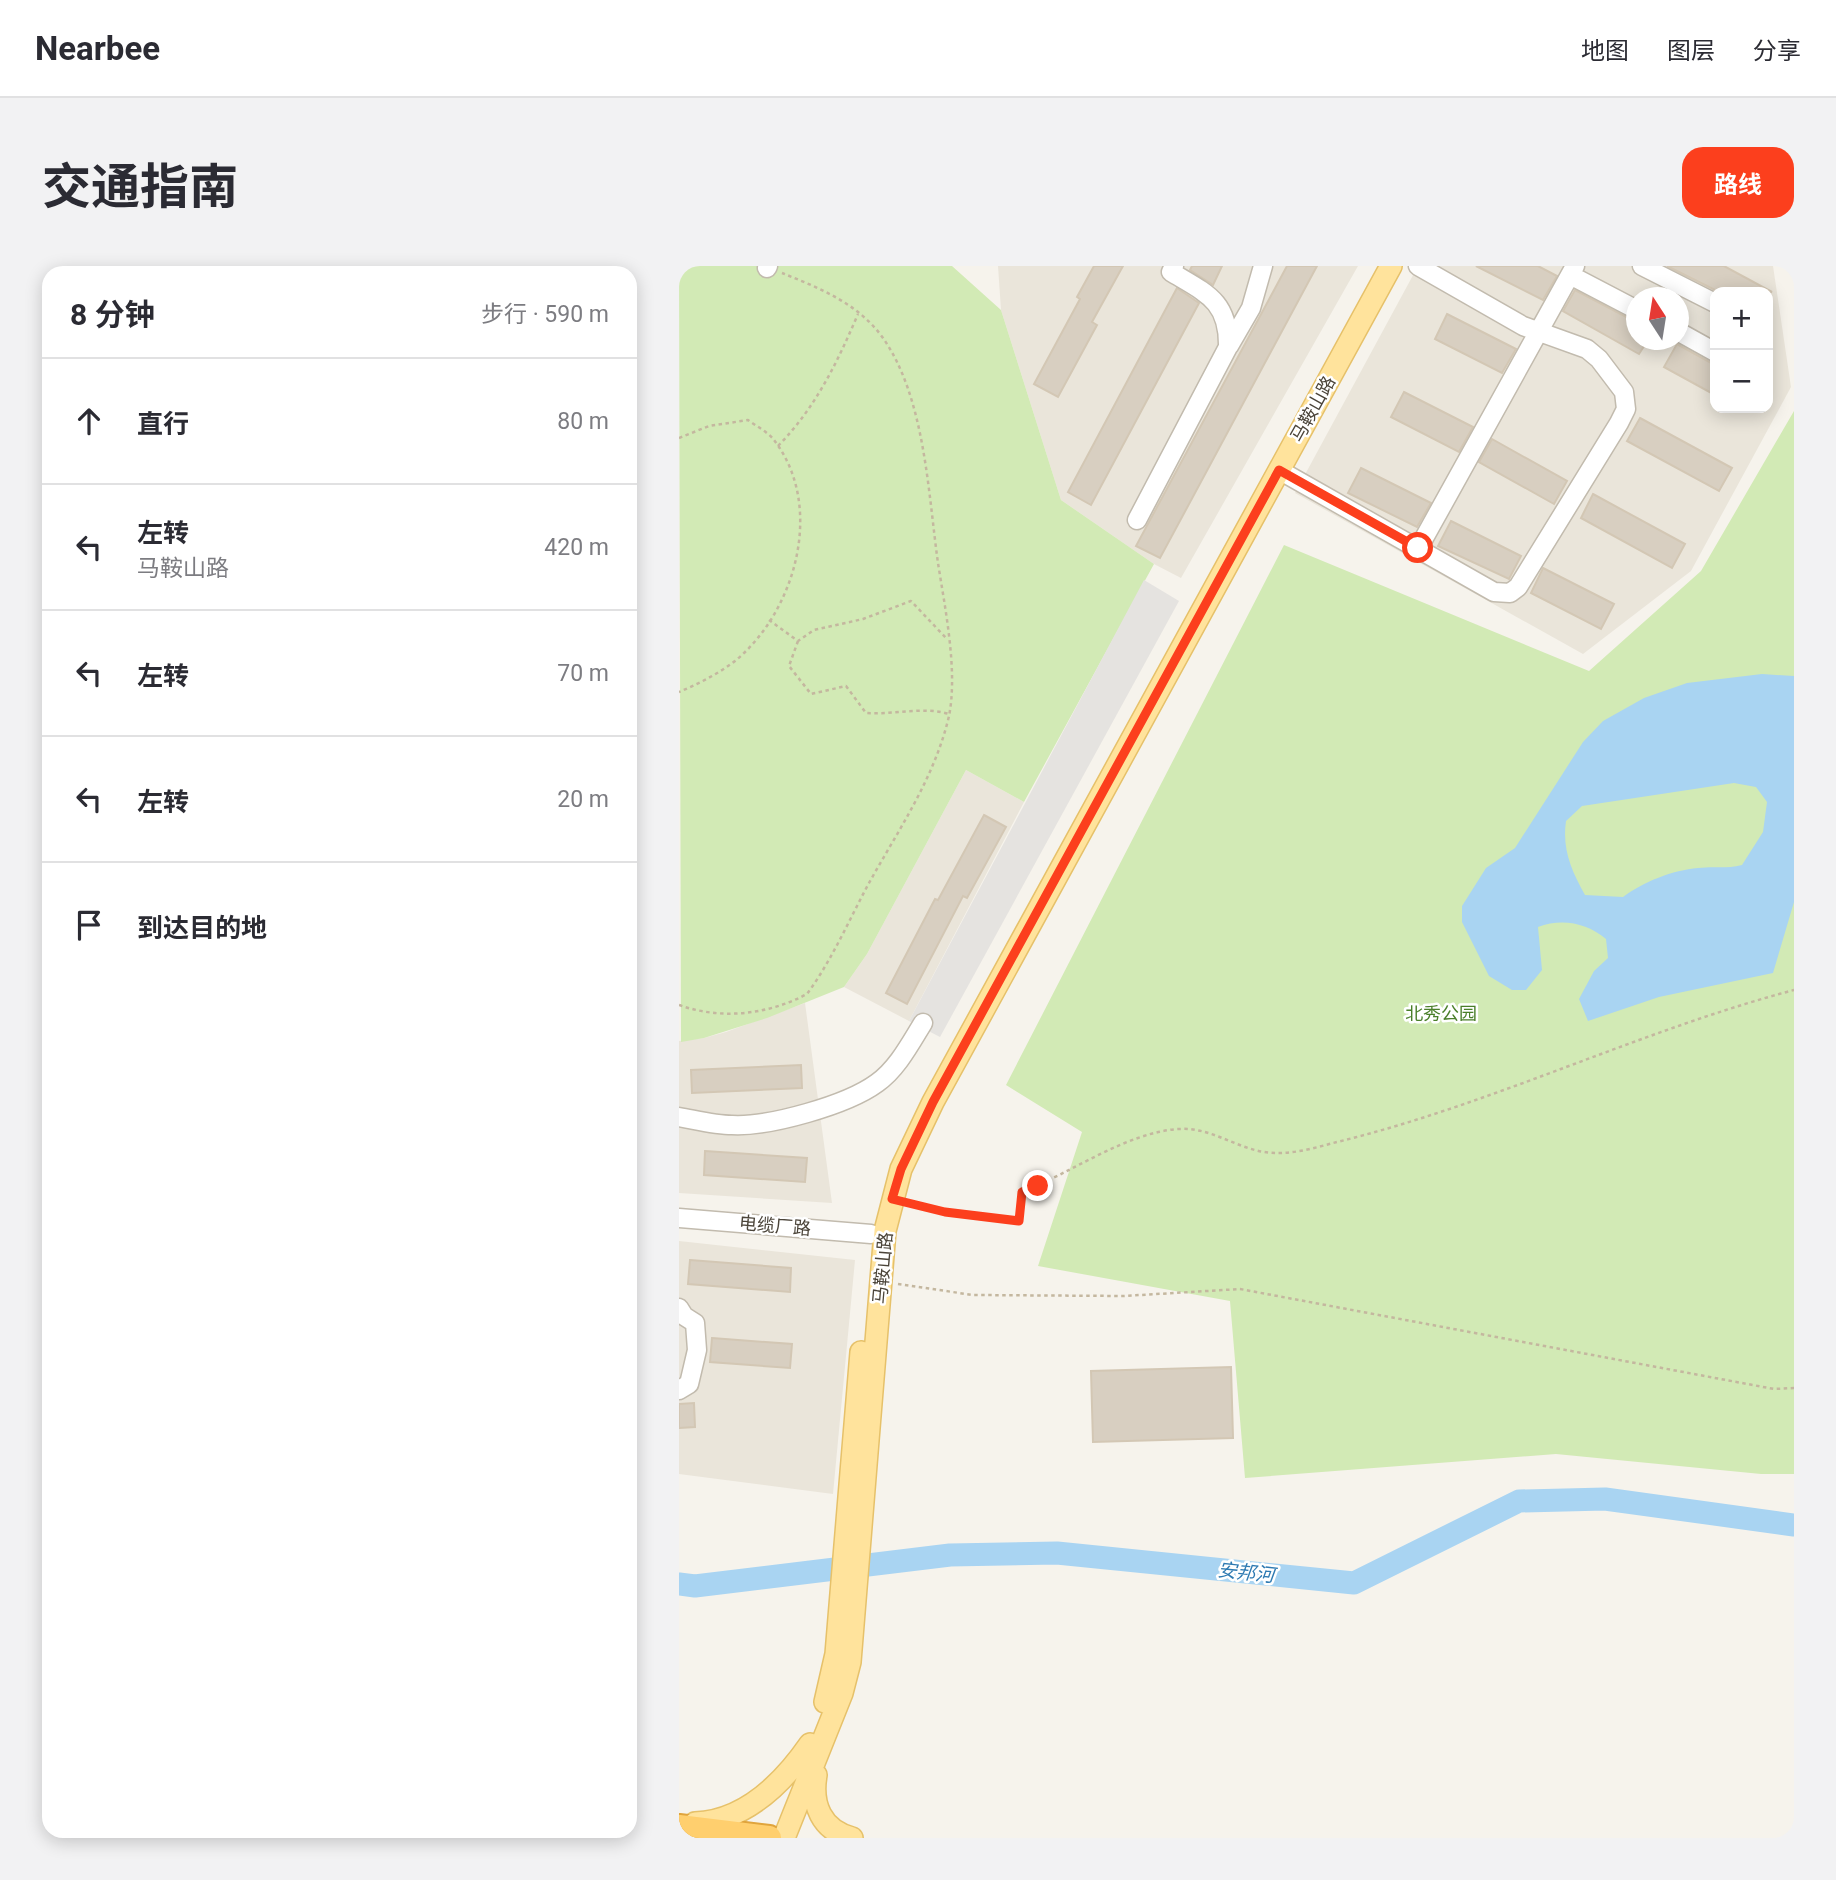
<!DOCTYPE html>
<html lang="zh">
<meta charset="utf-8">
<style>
:root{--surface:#fff;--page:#f2f2f3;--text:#2b2b33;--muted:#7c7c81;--line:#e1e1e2;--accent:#fc3f1d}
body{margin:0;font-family:Roboto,"Noto Sans SC",sans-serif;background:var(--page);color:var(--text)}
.controls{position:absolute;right:21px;top:21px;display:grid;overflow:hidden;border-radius:14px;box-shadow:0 4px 18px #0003}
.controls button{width:63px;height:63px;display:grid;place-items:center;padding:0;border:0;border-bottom:2px solid var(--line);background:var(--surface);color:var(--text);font:35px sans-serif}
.compass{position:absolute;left:947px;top:21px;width:63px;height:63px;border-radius:50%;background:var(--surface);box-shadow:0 4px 18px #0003;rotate:348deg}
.stop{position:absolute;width:21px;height:21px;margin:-16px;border:5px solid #fc3f1d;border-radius:50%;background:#fff}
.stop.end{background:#fc3f1d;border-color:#fff;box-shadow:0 2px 7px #0008}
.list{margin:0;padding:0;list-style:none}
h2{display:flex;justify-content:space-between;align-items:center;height:91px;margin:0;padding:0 28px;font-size:30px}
h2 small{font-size:23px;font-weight:400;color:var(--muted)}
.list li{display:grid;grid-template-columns:46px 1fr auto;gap:21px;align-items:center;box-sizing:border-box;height:126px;padding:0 28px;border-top:2px solid var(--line)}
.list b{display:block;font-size:26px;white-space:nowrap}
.list p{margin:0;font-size:23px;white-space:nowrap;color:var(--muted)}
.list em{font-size:23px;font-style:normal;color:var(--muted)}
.icon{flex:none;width:38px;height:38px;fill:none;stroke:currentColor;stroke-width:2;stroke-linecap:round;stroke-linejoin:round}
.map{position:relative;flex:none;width:1115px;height:1572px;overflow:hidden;border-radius:21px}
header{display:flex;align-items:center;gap:42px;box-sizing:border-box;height:98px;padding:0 35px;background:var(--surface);border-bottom:2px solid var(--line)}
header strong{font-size:33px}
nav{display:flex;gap:38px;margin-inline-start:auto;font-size:24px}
.intro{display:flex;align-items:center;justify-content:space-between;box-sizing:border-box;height:168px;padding:0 42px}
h1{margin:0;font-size:49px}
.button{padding:18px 32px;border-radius:21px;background:var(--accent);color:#fff;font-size:24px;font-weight:700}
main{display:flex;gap:42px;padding:0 42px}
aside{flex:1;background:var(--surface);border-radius:21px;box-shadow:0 4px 18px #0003}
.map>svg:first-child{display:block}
</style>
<header>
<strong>Nearbee</strong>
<nav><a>地图</a><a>图层</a><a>分享</a></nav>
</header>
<div class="intro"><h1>交通指南</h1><a class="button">路线</a></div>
<main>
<aside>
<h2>8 分钟<small>步行 · 590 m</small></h2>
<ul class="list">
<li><svg class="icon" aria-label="ahead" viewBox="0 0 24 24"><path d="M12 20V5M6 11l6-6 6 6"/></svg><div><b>直行</b></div><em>80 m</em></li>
<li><svg class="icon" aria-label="left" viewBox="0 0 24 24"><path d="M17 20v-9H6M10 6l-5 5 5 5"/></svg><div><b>左转</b><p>马鞍山路</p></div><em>420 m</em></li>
<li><svg class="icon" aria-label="left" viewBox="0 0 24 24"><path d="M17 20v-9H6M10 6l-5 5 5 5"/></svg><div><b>左转</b></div><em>70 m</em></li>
<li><svg class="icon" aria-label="left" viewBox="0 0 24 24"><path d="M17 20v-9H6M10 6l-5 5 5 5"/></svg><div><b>左转</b></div><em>20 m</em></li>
<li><svg class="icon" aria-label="arrive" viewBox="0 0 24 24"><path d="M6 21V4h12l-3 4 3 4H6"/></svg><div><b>到达目的地</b></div></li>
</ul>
</aside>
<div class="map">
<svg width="1115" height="1572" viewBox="0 0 1115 1572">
<rect width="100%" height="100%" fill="#f6f3ec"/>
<path fill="#eae5da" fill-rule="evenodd" d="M 319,0 L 679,0 L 502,312 L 475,298 L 382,234 L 322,44 Z
M 739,0 L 1094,0 L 1112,121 L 1012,305 L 904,388 L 616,227 ZM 1036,26 L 1089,26 L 1089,142 L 1036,142 ZM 958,32 L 1000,32 L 1000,74 L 958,74 Z
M 287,504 L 345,536 L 230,755 L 165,721 L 188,688 Z
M 126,737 L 153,937 L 0,927 L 0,775 L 25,772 L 47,766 Z
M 0,975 L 176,994 L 154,1228 L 0,1208 Z"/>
<path fill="#d2eab5" d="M 0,0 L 273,0 L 322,44 L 382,234 L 475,298 L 345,536 L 287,504 L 188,688 L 165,721 L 88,752 L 25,772 L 2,776 Z
M 1115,145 L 1115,1208 L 1082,1208 L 877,1188 L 566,1212 L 551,1035 L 359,1000 L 403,866 L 327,819 L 605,279 L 910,405 L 1022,305 Z"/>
<path fill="#e5e3e0" d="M 465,314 L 500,335 L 261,771 L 230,755 Z"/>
<path fill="#a9d4f2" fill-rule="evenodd" d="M 1083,408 L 1115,410 L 1115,636 L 1094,707 L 980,731 L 909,755 L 900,733 L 915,705 L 929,692 L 927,673 C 908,657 883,652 859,661 L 863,704 L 847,724 L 833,724 L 810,710 L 783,656 L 783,640 L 807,602 L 836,582 L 904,476 L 924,455 L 965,432 L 1008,417 ZM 1055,517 L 1077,521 L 1088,536 L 1084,566 L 1063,599 C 1047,603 1035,600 1019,602 C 994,604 964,616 944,631 L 906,629 C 892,604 883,583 887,555 L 903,540 Z"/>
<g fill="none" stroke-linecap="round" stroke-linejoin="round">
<path stroke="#a9d4f2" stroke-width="23" d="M 0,1318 L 16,1320 L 271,1289 L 378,1287 L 675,1317 L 840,1235 L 926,1233 L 1115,1259"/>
</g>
<path fill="#d8cfc1" stroke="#d3c7b4" stroke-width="2" d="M 415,0 L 444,0 L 413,56 L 418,59 L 379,131 L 355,118 L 401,33 L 398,31 Z
M 513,0 L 543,0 L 534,19 L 511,4 Z
M 608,0 L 638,0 L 481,292 L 457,280 Z
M 797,0 L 859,0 L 878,10 L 864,34 Z
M 988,0 L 1045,0 L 1093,26 L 1040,26 Z
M 498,22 L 520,37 L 412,239 L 389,226 Z
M 896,24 L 957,56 L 957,74 L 969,74 L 960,88 L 884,45 Z
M 768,48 L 837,83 L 823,107 L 756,73 Z
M 998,78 L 1036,99 L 1036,129 L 985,101 Z
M 725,126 L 794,161 L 780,186 L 712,151 Z
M 961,152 L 1053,202 L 1040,225 L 948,175 Z
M 813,173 L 888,215 L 875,238 L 800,196 Z
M 682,202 L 752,237 L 738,261 L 669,227 Z
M 914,228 L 1006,278 L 993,302 L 902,252 Z
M 772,255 L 842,290 L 830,313 L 759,280 Z
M 864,302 L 935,338 L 922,363 L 852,327 Z
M 305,549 L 327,561 L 288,632 L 284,630 L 228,738 L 207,727 L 256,633 L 259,634 Z
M 122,799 L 123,822 L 13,827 L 12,804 Z
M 26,885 L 128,892 L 126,916 L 25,909 Z
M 11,994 L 112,1002 L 111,1026 L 9,1018 Z
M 33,1072 L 113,1078 L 111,1102 L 31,1096 Z
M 552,1101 L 554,1172 L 414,1176 L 412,1105 Z
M 15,1137 L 16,1161 L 0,1162 L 0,1138 Z"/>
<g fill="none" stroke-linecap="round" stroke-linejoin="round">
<g stroke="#c2bbae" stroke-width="21">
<path id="minor" d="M 963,0 L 1036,37
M 88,2 L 89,0
M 891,9 L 958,44
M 1000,66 L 1036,86
M 550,80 L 572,42 L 584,0
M 600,204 L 815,326 L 831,327 L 839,321 L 940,157 L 947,143 L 945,126 L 920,93 L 908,83 L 844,60 L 739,0
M 458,254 L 549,81 C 550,35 527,27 492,6 L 495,0
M 739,283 L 896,0
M 0,851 C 17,854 36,859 53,859 C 90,861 168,839 198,817 C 218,803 231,778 244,757
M 0,952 L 192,968
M 0,1042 L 5,1050 L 16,1057 L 18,1084 L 10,1118 L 0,1124"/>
</g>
<g stroke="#e6c16a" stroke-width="24">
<path id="major" d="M 146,1436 L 157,1388 L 182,1086
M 137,1509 C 132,1538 142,1564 173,1572
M 16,1557 C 66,1555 104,1517 131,1478
M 105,1572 L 163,1427 L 171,1396 L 206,965 L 222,903 L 254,836 L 712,0"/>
</g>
<g stroke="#e0a43c" stroke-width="28">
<path id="highway" d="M 0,1561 L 90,1572"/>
</g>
<path stroke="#c4b79f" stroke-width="2.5" stroke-dasharray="3.5 3.5" stroke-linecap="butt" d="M 0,1 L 3,0
M 0,172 L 30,160 L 69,154 C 77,160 89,166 95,174 C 146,240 117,345 56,395 C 39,408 19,418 0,426
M 99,180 C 137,141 158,97 179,48
M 90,354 L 119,375 L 135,364 L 184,353 L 232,335 L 268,373
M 119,375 L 110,400 L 132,428 L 167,420 L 187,447 C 215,449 243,440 270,448
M 0,739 C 42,754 88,749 128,728 C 153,694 170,654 190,617 C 220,563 256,511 270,450 C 279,405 266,342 259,297 C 249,226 246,132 204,72 C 179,37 140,22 103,7
M 231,938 L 266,946 L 340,955 L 343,926 C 392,907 448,866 500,863 C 531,861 555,881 585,886 C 610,890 635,882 658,876 C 814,838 960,765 1115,724
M 219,1018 L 294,1029 L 445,1030 L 561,1023 L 1095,1123 L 1115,1122"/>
<use href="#minor" stroke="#fff" stroke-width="18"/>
<use href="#major" stroke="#ffe39c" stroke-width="21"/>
<use href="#highway" stroke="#ffcf6e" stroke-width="24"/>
</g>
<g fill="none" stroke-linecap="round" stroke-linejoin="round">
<path stroke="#fc3f1d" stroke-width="9" d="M 359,920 L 343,926 L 340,955 L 266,946 L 213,933 L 222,903 L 254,836 L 600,204 L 739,282"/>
</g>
<g text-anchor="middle" stroke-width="5" stroke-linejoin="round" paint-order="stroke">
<g font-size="18" fill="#4b4439" stroke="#fff">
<text transform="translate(634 143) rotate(-61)" y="6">马鞍山路</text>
<text transform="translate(96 960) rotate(5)" y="6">电缆厂路</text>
<text transform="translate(204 1002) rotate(-85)" y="6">马鞍山路</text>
</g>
<g font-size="18" fill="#4a7f2a" stroke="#fff">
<text x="762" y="754">北秀公园</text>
</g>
<g font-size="19" font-style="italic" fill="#2e7ab2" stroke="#fff">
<text transform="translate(567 1306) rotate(6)" y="7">安邦河</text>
</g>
</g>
</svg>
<div class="controls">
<button>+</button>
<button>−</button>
</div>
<svg class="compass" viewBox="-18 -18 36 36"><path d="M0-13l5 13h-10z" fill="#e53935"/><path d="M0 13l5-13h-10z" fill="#7c7c81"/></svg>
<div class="stop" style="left:739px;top:282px"></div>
<div class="stop end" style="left:359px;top:920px"></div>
</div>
</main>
